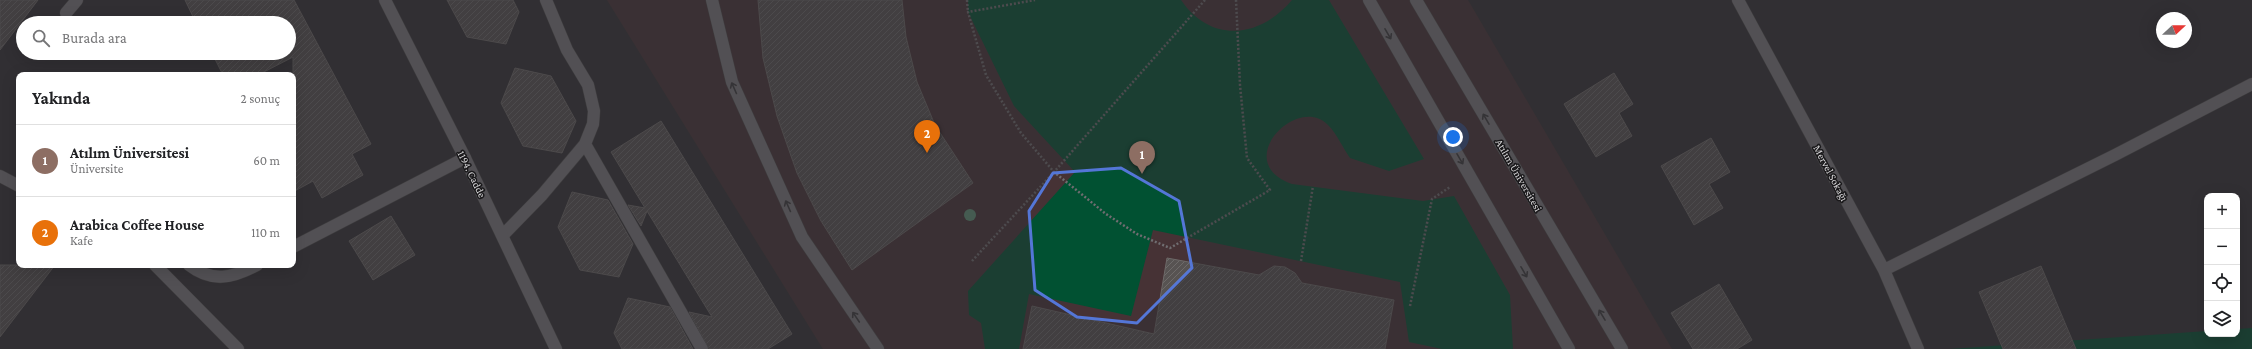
<!DOCTYPE html>
<html lang="tr">
<meta charset="utf-8">
<style>
:root{--surface:#fff;--page:#f6f6f6;--text:#202124;--muted:#757577;--line:#e0e0e0;--accent:#7f5374}
body{margin:0;font-family:"Crimson Pro",serif;background:var(--page);color:var(--text)}
.controls{position:absolute;right:12px;bottom:12px;display:grid;overflow:hidden;border-radius:8px;box-shadow:0 4px 16px #0002}
.controls button{width:36px;height:36px;display:grid;place-items:center;padding:0;border:0;border-bottom:1px solid var(--line);background:var(--surface);color:var(--text);font:20px sans-serif}
.compass{position:absolute;left:2156px;top:12px;width:36px;height:36px;border-radius:50%;background:var(--surface);box-shadow:0 4px 16px #0002;rotate:68deg}
.you{position:absolute;left:1453px;top:137px;width:14px;height:14px;margin:-10px;border:3px solid #fff;border-radius:50%;background:#1a73e8;box-shadow:0 0 0 6px #1a73e833}
.badge{display:grid;place-items:center;width:26px;height:26px;border-radius:50%;background:var(--accent);color:#fff;font-size:13px;font-weight:700}
.pin{position:absolute;translate:-50% -33px;filter:drop-shadow(0 1px 2px #0008)}
.pin::after{content:'';position:absolute;top:21px;width:14px;height:12px;background:inherit;clip-path:polygon(0 0,100% 0,50% 100%)}
.list{margin:0;padding:0;list-style:none}
h2{display:flex;justify-content:space-between;align-items:center;height:52px;margin:0;padding:0 16px;font-size:17px}
h2 small{font-size:13px;font-weight:400;color:var(--muted)}
.list li{display:grid;grid-template-columns:26px 1fr auto;gap:12px;align-items:center;box-sizing:border-box;height:72px;padding:0 16px;border-top:1px solid var(--line)}
.list b{display:block;font-size:15px;white-space:nowrap}
.list p{margin:0;font-size:13px;white-space:nowrap;color:var(--muted)}
.list em{font-size:13px;font-style:normal;color:var(--muted)}
.icon{flex:none;width:22px;height:22px;fill:none;stroke:currentColor;stroke-width:2;stroke-linecap:round;stroke-linejoin:round}
.map{position:relative;flex:none;width:2252px;height:349px;overflow:hidden}
.search{position:absolute;background:var(--surface);box-shadow:0 4px 16px #0002;left:16px;top:16px;width:280px;height:44px;display:flex;align-items:center;gap:10px;box-sizing:border-box;padding:0 14px;border-radius:22px;color:var(--muted);font-size:15px}
.panel{position:absolute;background:var(--surface);box-shadow:0 4px 16px #0002;left:16px;top:72px;width:280px;height:196px;border-radius:8px}
.map>svg:first-child{display:block}
</style>
<div class="map">
<svg width="2252" height="349" viewBox="0 0 2252 349">
<defs>
<pattern id="building-hatch" width="6" height="6" patternUnits="userSpaceOnUse"><rect width="6" height="6" fill="#575352"/><path d="M-1 1l2-2M0 6l6-6M5 7l2-2" fill="none" stroke="#6e6b6a"/></pattern>
</defs>
<rect width="100%" height="100%" fill="#323033"/>
<path fill="#463235" d="M 607,0 L 1468,0 L 1672,349 L 823,349 Z"/>
<path fill="#015132" d="M 968,0 L 1181,0 C 1211,44 1260,38 1292,0 L 1329,0 L 1424,159 L 1389,171 L 1350,158 C 1343,148 1337,134 1328,125 C 1297,93 1230,163 1292,184 L 1423,201 L 1454,196 L 1510,295 L 1513,349 L 1442,349 L 1409,342 L 1400,282 L 1153,230 L 1131,316 L 1029,294 L 1019,349 L 985,349 L 981,323 L 969,315 L 968,291 L 1075,172 L 1014,106 L 968,12 Z
M 2252,328 L 2252,349 L 1950,349 L 2207,331 L 2207,334 L 2237,334 L 2237,329 Z"/>
<path fill="url(#building-hatch)" stroke="#6d6968" d="M 0,0 L 38,0 L 0,50 Z
M 185,0 L 294,0 L 371,144 L 352,154 L 363,175 L 322,198 L 313,181 L 293,192 L 293,57 L 258,75 L 223,75 L 212,53 L 289,53 L 289,23 L 196,23 Z
M 447,0 L 513,0 L 519,12 L 506,44 L 467,37 Z
M 758,0 L 902,0 L 906,37 L 917,82 L 935,125 L 973,183 L 852,270 L 821,221 L 797,173 L 777,116 L 763,58 Z
M 515,68 L 551,76 L 576,121 L 562,153 L 523,146 L 501,103 Z
M 1614,73 L 1633,104 L 1619,113 L 1632,136 L 1596,157 L 1564,104 Z
M 661,121 L 792,334 L 768,349 L 709,349 L 689,312 L 712,317 L 647,211 L 641,226 L 628,205 L 645,208 L 611,152 Z
M 1711,138 L 1730,172 L 1709,184 L 1723,208 L 1694,225 L 1661,166 Z
M 572,192 L 608,200 L 633,244 L 619,277 L 580,270 L 558,227 Z
M 391,216 L 415,255 L 373,280 L 349,241 Z
M 1167,258 L 1259,275 L 1274,266 L 1285,267 L 1295,273 L 1302,283 L 1394,300 L 1385,349 L 1023,349 L 1032,306 L 1154,334 Z
M 0,265 L 55,265 L 0,337 Z
M 2041,266 L 2076,349 L 2003,349 L 1979,292 Z
M 1719,284 L 1752,340 L 1737,349 L 1693,349 L 1671,313 Z
M 628,298 L 670,307 L 693,349 L 622,349 L 614,333 Z"/>
<g fill="none" stroke-linecap="round" stroke-linejoin="round">
<g stroke="#4e4d4f" stroke-width="13">
<path id="service" d="M 712,0 L 732,82 L 802,237 L 878,349
M 1369,0 L 1569,349
M 1416,0 L 1622,349
M 585,144 L 702,349
M 503,235 L 542,195 L 585,144 L 593,124 L 594,111 L 588,85 L 567,50 L 546,0
M 293,247 L 465,158
M 189,265 C 212,283 233,278 257,265"/>
</g>
<g stroke="#4e4d4f" stroke-width="13">
<path id="minor" d="M 385,0 L 465,158 L 556,349
M 1738,0 L 1884,270 L 1918,349
M 66,13 L 77,0
M 0,176 L 19,186
M 155,265 L 238,349
M 1884,270 L 2115,155 L 2252,84"/>
</g>
<path stroke="#6f6d70" stroke-width="2.5" stroke-dasharray="2 2" stroke-linecap="butt" d="M 967,0 L 968,12
M 1205,0 L 1054,172 L 1106,214 L 1137,234 L 1170,248 L 1270,190 L 1247,158 L 1240,85 L 1236,0
M 972,261 L 1054,172 L 1021,133 L 986,75 L 968,12 L 1035,0
M 1301,261 L 1313,186
M 1410,306 L 1432,199 L 1450,187"/>
<use href="#service" stroke="#7b797c" stroke-width="12"/>
<use href="#minor" stroke="#7b797c" stroke-width="12"/>
</g>
<circle fill="#5d9177" cx="970" cy="215" r="6"/>
<defs><path id="oneway-shaft" d="M-6 0H5M1.5-3L5.5 0L1.5 3" fill="none" stroke-width="1.6" stroke-linecap="round" stroke-linejoin="round"/></defs>
<g stroke="#3b3a3c">
<use href="#oneway-shaft" transform="translate(1388 34) rotate(60)"/>
<use href="#oneway-shaft" transform="translate(734 88) rotate(-114)"/>
<use href="#oneway-shaft" transform="translate(1486 119) rotate(-120)"/>
<use href="#oneway-shaft" transform="translate(1460 159) rotate(60)"/>
<use href="#oneway-shaft" transform="translate(788 206) rotate(-114)"/>
<use href="#oneway-shaft" transform="translate(1524 272) rotate(60)"/>
<use href="#oneway-shaft" transform="translate(1602 315) rotate(-121)"/>
<use href="#oneway-shaft" transform="translate(856 317) rotate(-124)"/>
</g>
<path d="M0 0H2252V349H0ZM 1121,168 L 1179,201 L 1192,268 L 1137,323 L 1077,317 L 1035,290 L 1029,211 L 1053,173 Z" fill="#323033" fill-opacity=".55" fill-rule="evenodd"/>
<path fill="none" stroke="#5476d7" stroke-width="3" stroke-linejoin="round" d="M 1121,168 L 1179,201 L 1192,268 L 1137,323 L 1077,317 L 1035,290 L 1029,211 L 1053,173 Z"/>
<g text-anchor="middle" stroke-width="3" stroke-linejoin="round" paint-order="stroke">
<g font-size="11" fill="#d5d4d6" stroke="#19181a">
<text transform="translate(1831 173) rotate(62)" y="4">Mervel Sokağı</text>
<text transform="translate(472 174) rotate(64)" y="4">1194. Cadde</text>
<text transform="translate(1519 175) rotate(60)" y="4">Atılım Üniversitesi</text>
</g>
</g>
</svg>
<div class="controls">
<button>+</button>
<button>−</button>
<button><svg class="icon" aria-label="locate" viewBox="0 0 24 24"><circle cx="12" cy="12" r="6"/><path d="M12 2v4M12 18v4M2 12h4M18 12h4"/></svg></button>
<button><svg class="icon" aria-label="layers" viewBox="0 0 24 24"><path d="M12 4l9 5-9 5-9-5zM3 14l9 5 9-5"/></svg></button>
</div>
<svg class="compass" viewBox="-18 -18 36 36"><path d="M0-13l5 13h-10z" fill="#e53935"/><path d="M0 13l5-13h-10z" fill="#757577"/></svg>
<div class="you"></div>
<div class="pin badge" style="left:1142px;top:174px;background:#8d6e63">1</div>
<div class="pin badge" style="left:927px;top:153px;background:#e8710a">2</div>
<div class="search"><svg class="icon" aria-label="search" viewBox="0 0 24 24"><circle cx="10" cy="10" r="6"/><path d="M15 15l6 6"/></svg>Burada ara</div>
<section class="panel">
<h2>Yakında<small>2 sonuç</small></h2>
<ul class="list">
<li><span class="badge" style="background:#8d6e63">1</span><div><b>Atılım Üniversitesi</b><p>Üniversite</p></div><em>60 m</em></li>
<li><span class="badge" style="background:#e8710a">2</span><div><b>Arabica Coffee House</b><p>Kafe</p></div><em>110 m</em></li>
</ul>
</section>
</div>
